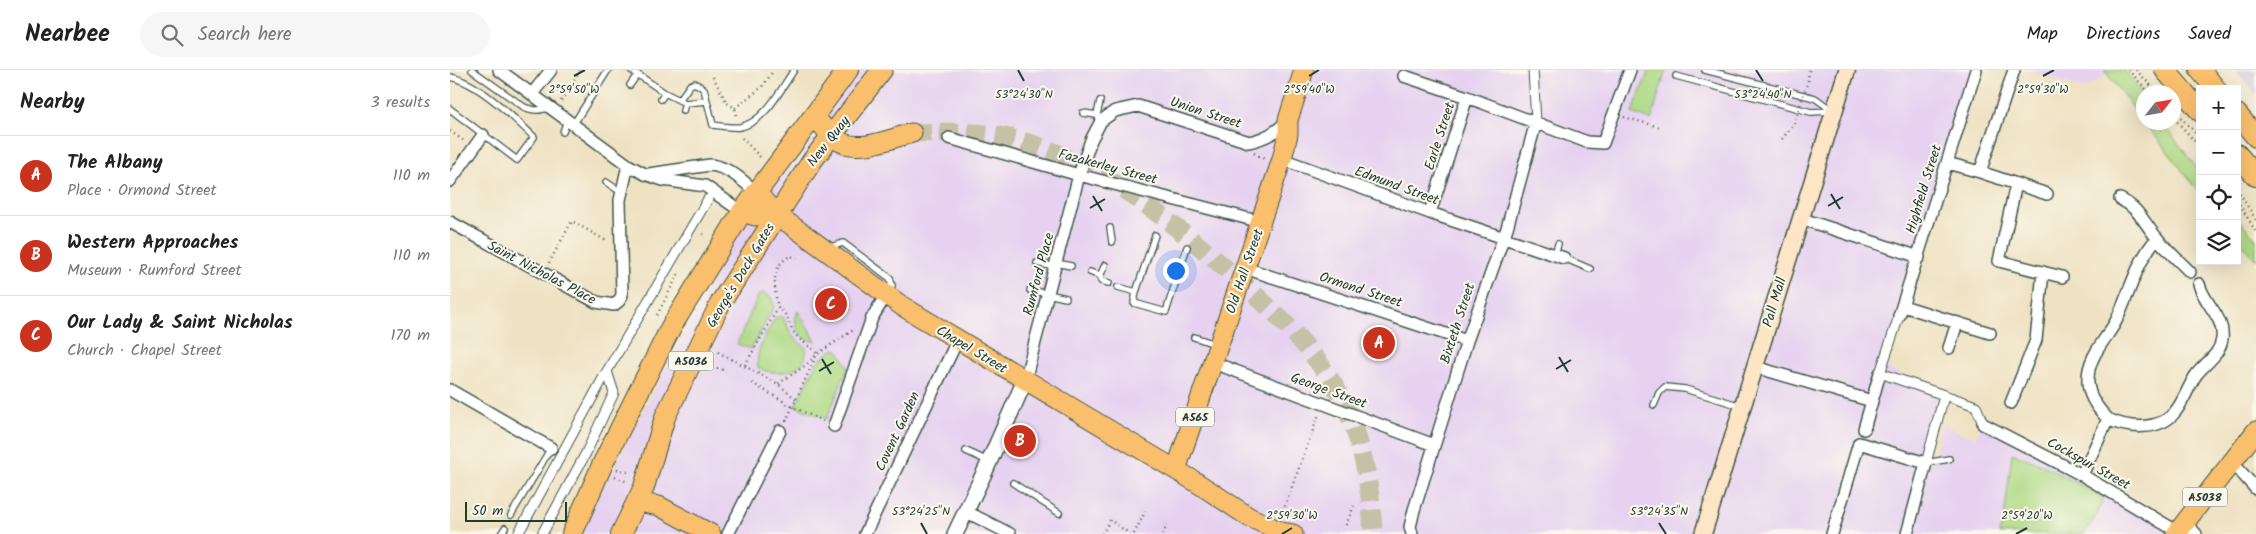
<!DOCTYPE html>
<meta charset="utf-8">
<style>
:root{--surface:#fff;--page:#f6f6f6;--text:#222;--muted:#767676;--line:#e0e0e0;--accent:#c8321e}
body{margin:0;font-family:Kalam,sans-serif;background:var(--page);color:var(--text)}
.controls{position:absolute;right:15px;top:15px;display:grid;overflow:hidden;border-radius:0px;box-shadow:0 5px 20px #0002}
.controls button{width:45px;height:45px;display:grid;place-items:center;padding:0;border:0;border-bottom:1px solid var(--line);background:var(--surface);color:var(--text);font:25px sans-serif}
.compass{position:absolute;left:1686px;top:15px;width:45px;height:45px;border-radius:50%;background:var(--surface);box-shadow:0 5px 20px #0002;rotate:59deg}
.scale{position:absolute;left:15px;bottom:12px;width:102px;box-sizing:border-box;padding-left:5px;border:2px solid #1f3d34;border-top:0;font-size:14px;line-height:18px;white-space:nowrap;color:#1f3d34;-webkit-text-stroke:4px #fbf7ec;paint-order:stroke}
.you{position:absolute;left:725px;top:200px;width:18px;height:18px;margin:-12px;border:4px solid #fff;border-radius:50%;background:#1a73e8;box-shadow:0 0 0 8px #1a73e833}
.badge{display:grid;place-items:center;width:32px;height:32px;border-radius:50%;background:var(--accent);color:#fff;font-size:16px;font-weight:700}
.pin{position:absolute;translate:-50% -50%;border:2px solid #fff;box-shadow:0 1px 5px #0006}
.list{margin:0;padding:0;list-style:none}
h2{display:flex;justify-content:space-between;align-items:center;height:65px;margin:0;padding:0 20px;font-size:21px}
h2 small{font-size:16px;font-weight:400;color:var(--muted)}
.list li{display:grid;grid-template-columns:32px 1fr auto;gap:15px;align-items:center;box-sizing:border-box;height:80px;padding:0 20px;border-top:1px solid var(--line)}
.list b{display:block;font-size:19px;white-space:nowrap}
.list p{margin:0;font-size:16px;white-space:nowrap;color:var(--muted)}
.list em{font-size:16px;font-style:normal;color:var(--muted)}
.icon{flex:none;width:28px;height:28px;fill:none;stroke:currentColor;stroke-width:2;stroke-linecap:round;stroke-linejoin:round}
.map{position:relative;flex:none;width:1806px;height:464px;overflow:hidden}
header{display:flex;align-items:center;gap:30px;box-sizing:border-box;height:70px;padding:0 25px;background:var(--surface);border-bottom:1px solid var(--line)}
header strong{font-size:24px}
nav{display:flex;gap:28px;margin-inline-start:auto;font-size:18px}
.search{width:350px;height:45px;background:var(--page);display:flex;align-items:center;gap:12px;box-sizing:border-box;padding:0 18px;border-radius:28px;color:var(--muted);font-size:19px}
main{display:flex}
aside{flex:1;background:var(--surface)}
.map>svg:first-child{display:block}
</style>
<header>
<strong>Nearbee</strong>
<div class="search"><svg class="icon" aria-label="search" viewBox="0 0 24 24"><circle cx="10" cy="10" r="6"/><path d="M15 15l6 6"/></svg>Search here</div>
<nav><a>Map</a><a>Directions</a><a>Saved</a></nav>
</header>
<main>
<aside>
<h2>Nearby<small>3 results</small></h2>
<ul class="list">
<li><span class="badge">A</span><div><b>The Albany</b><p>Place · Ormond Street</p></div><em>110 m</em></li>
<li><span class="badge">B</span><div><b>Western Approaches</b><p>Museum · Rumford Street</p></div><em>110 m</em></li>
<li><span class="badge">C</span><div><b>Our Lady &amp; Saint Nicholas</b><p>Church · Chapel Street</p></div><em>170 m</em></li>
</ul>
</aside>
<div class="map">
<svg width="1806" height="464" viewBox="0 0 1806 464">
<rect width="100%" height="100%" fill="#fbf7ec"/>
<filter id="ink" filterUnits="userSpaceOnUse"><feTurbulence type="fractalNoise" baseFrequency=".02" numOctaves="2"/><feDisplacementMap in="SourceGraphic" scale="10" xChannelSelector="R" yChannelSelector="G"/><feConvolveMatrix kernelMatrix="1 2 1 2 8 2 1 2 1" color-interpolation-filters="sRGB"/></filter>
<filter id="wash" filterUnits="userSpaceOnUse"><feTurbulence type="fractalNoise" baseFrequency=".0096" numOctaves="4" result="noise"/><feDisplacementMap in="SourceGraphic" scale="20" xChannelSelector="R" yChannelSelector="G"/><feGaussianBlur stdDeviation="1.12" result="paint"/><feColorMatrix in="noise" values="0 0 0 0 0 0 0 0 0 0 0 0 0 0 0 0 0 1.4 0 .05"/><feComposite in="paint" operator="in"/></filter>
<g filter="url(#wash)">
<rect width="100%" height="100%" fill="#efe2c3"/>
<path fill="#e6d2f0" d="M 403,0 L 1530,0 L 1437,299 L 1491,317 L 1476,392 L 1483,391 L 1492,355 L 1525,368 L 1533,354 L 1728,461 L 1746,464 L 129,464 L 283,169 Z
M 1579,0 L 1664,0 L 1634,19 Z"/>
<path fill="#c8bfd8" d="M 1785,0 L 1806,0 L 1806,24 Z"/>
<path fill="#aed984" stroke="#668b5c" d="M 1199,0 L 1216,0 L 1201,50 L 1182,43 Z
M 1654,0 L 1674,0 C 1693,23 1694,21 1693,51 Z
M 1695,53 L 1713,53 L 1750,102 L 1750,123 Z
M 1787,147 L 1806,169 L 1806,190 L 1787,167 Z
M 313,223 L 321,227 L 324,237 L 301,279 L 287,274 L 309,224 Z
M 348,241 L 366,271 C 350,271 341,255 348,241 Z
M 330,246 L 333,247 L 342,266 L 356,278 C 359,303 325,307 308,298 C 305,279 316,265 325,248 Z
M 384,279 L 389,281 L 398,297 L 377,349 L 345,336 L 368,291 Z
M 1562,383 L 1591,394 L 1654,428 L 1647,445 L 1634,464 L 1549,464 L 1550,458 L 1558,452 L 1554,448 Z"/>
</g>
<g filter="url(#ink)">
<g fill="none" stroke-linecap="round" stroke-linejoin="round">
<path stroke="#c5c1a6" stroke-width="19" stroke-dasharray="19 9" stroke-linecap="butt" d="M 462,63 C 495,62 527,61 560,68 C 643,87 720,150 783,205 C 826,243 870,283 895,336 C 914,376 921,420 923,464"/>
<g stroke="#3e5649" stroke-width="8">
<path id="service" d="M 22,0 L 74,37 C 84,41 90,41 99,37
M 181,0 L 215,23 L 235,33 L 257,31 L 263,55 C 271,56 282,58 290,57 C 315,52 331,19 344,0
M 1255,0 L 1365,28 L 1383,41
M 1226,6 L 1361,42 L 1381,41
M 0,7 C 28,12 63,47 84,67 L 67,90 L 0,39
M 180,15 L 187,5
M 211,29 L 215,23
M 230,29 L 240,15 L 245,13 L 254,19 L 257,31
M 650,31 L 647,45 L 651,51
M 233,41 L 235,33
M 633,43 L 647,45
M 123,55 L 158,0
M 113,62 L 117,50
M 156,112 L 171,122
M 660,158 L 662,172
M 377,178 L 393,173 L 440,208 L 442,216 L 438,222
M 1105,185 L 1108,174
M 1114,188 L 1140,199
M 587,193 L 605,197
M 606,193 L 621,196
M 640,202 L 650,206 L 651,211 L 659,213
M 650,206 L 655,195
M 668,217 L 686,222 L 705,165
M 580,220 L 616,228
M 686,222 L 684,233 L 716,242 L 737,177
M 744,267 L 765,274
M 1204,335 L 1209,323 L 1215,317 L 1235,319 L 1291,336
M 516,381 L 538,391
M 1476,393 L 1499,389
M 563,413 L 609,443
M 61,445 L 101,378
M 51,464 L 55,458"/>
</g>
<g stroke="#3e5649" stroke-width="11">
<path id="pedestrian" d="M 1083,0 L 1086,52
M 1449,246 L 1430,303 L 1526,336 L 1533,354
M 1476,393 L 1494,326
M 68,464 L 157,301 L 258,129
M 92,464 L 136,383 L 164,323 L 157,301"/>
</g>
<g stroke="#3e5649" stroke-width="14">
<path id="minor" d="M 49,0 L 178,95 L 195,104 L 213,110 L 255,116 L 292,142
M 954,6 L 1017,27 L 1137,72 L 1153,73 L 1180,0
M 82,24 L 101,0
M 499,68 L 629,105 L 811,152
M 832,89 L 980,143 L 1114,188
M 1497,93 L 1530,102 L 1597,124
M 1530,102 L 1564,0
M 199,104 L 260,95 C 279,97 292,110 306,122
M 0,111 L 33,65
M 1566,114 L 1549,191 L 1612,207
M 1670,129 C 1690,139 1693,152 1707,168 C 1717,180 1729,191 1740,202
M 980,143 L 1017,27
M 1349,148 L 1469,187
M 0,152 L 146,232 L 164,235 L 169,231 L 172,225 L 170,130 L 178,95
M 795,198 L 1017,271
M 1453,236 L 1540,263
M 1449,246 L 1526,0
M 1499,278 L 1507,253
M 764,293 L 984,375
M 1305,297 L 1422,331
M 575,310 L 629,105 L 641,70 L 651,51 L 665,41 L 688,36 L 799,72 C 816,68 827,62 838,50
M 0,320 L 101,378
M 1561,333 L 1586,270 L 1593,202
M 1658,349 C 1647,338 1637,325 1638,309 C 1638,286 1656,270 1666,251 C 1680,223 1686,192 1707,168
M 1533,354 L 1632,405 L 1728,462
M 384,356 L 422,248 L 436,225
M 1414,359 L 1430,303
M 1782,392 L 1806,419
M 1632,405 L 1658,349 C 1678,359 1710,361 1725,342 C 1734,331 1738,317 1746,305 C 1755,293 1770,285 1772,269 C 1775,247 1754,234 1749,214
M 517,442 L 560,464
M 1735,453 L 1746,464
M 278,464 L 330,361
M 415,464 L 507,271
M 962,464 L 960,457 L 964,440 L 1017,271 L 1057,158 L 1086,52
M 1382,464 L 1409,373 L 1476,393 L 1457,464"/>
</g>
<g stroke="#3e5649" stroke-width="18">
<path id="tertiary" d="M 505,464 L 536,399 L 575,310"/>
</g>
<g stroke="#3e5649" stroke-width="19">
<path id="secondary" d="M 1253,464 L 1397,0"/>
</g>
<g stroke="#3e5649" stroke-width="21">
<path id="primary" d="M 365,46 C 373,56 381,69 393,73 C 414,81 442,68 462,63
M 306,122 L 326,144 L 452,236 L 746,412 L 799,447 L 832,462 L 843,464
M 292,142 L 305,146 L 326,144
M 726,400 L 832,89 L 838,64 L 838,50 L 854,0
M 187,432 L 209,436 L 261,464
M 1726,464 L 1806,361"/>
</g>
<g stroke="#3e5649" stroke-width="22">
<path id="trunk" d="M 1715,0 L 1750,41
M 1750,0 L 1766,19
M 1787,44 L 1806,67
M 1787,84 L 1806,106
M 122,464 L 153,393 L 221,257 L 292,142 L 398,0
M 171,464 L 194,417 L 215,347 L 271,232 L 362,91 L 432,0"/>
</g>
<path stroke="#3e5649" stroke-width="2.5" stroke-dasharray="1 4" stroke-linecap="butt" d="M 1678,0 L 1699,22
M 1686,0 L 1707,22
M 263,7 L 277,33 L 285,38 L 286,48
M 1358,11 L 1359,0
M 104,17 L 113,27
M 111,31 L 130,0
M 285,38 L 312,17 L 324,0
M 1724,40 L 1750,68
M 1174,47 L 1209,57
M 1724,48 L 1750,77
M 0,61 L 14,71
M 292,68 L 312,89
M 1332,69 L 1344,54
M 804,83 L 814,89
M 1787,119 L 1806,150
M 1787,130 L 1806,162
M 253,164 L 255,166
M 99,193 L 122,151 L 158,172
M 328,238 C 324,218 320,197 340,186 L 347,188
M 207,245 L 229,203
M 268,282 L 328,314 L 346,329
M 295,295 L 328,238 C 338,244 338,252 343,261 C 349,271 360,275 367,284 L 356,295 L 328,314
M 267,298 L 273,300
M 302,313 L 343,337 L 373,351
M 336,351 L 367,284 L 405,259
M 167,399 L 181,403
M 165,407 L 178,412
M 833,441 L 869,344
M 896,455 L 904,436
M 652,464 L 660,450 L 680,464
M 684,464 L 696,440
M 712,464 L 718,455"/>
<use href="#service" stroke="#fff" stroke-width="5.5"/>
<use href="#pedestrian" stroke="#fff" stroke-width="9"/>
<use href="#minor" stroke="#fff" stroke-width="11"/>
<use href="#tertiary" stroke="#fff" stroke-width="15"/>
<use href="#secondary" stroke="#fde5c5" stroke-width="16"/>
<use href="#primary" stroke="#f9bf6d" stroke-width="19"/>
<use href="#trunk" stroke="#f9bf6d" stroke-width="20"/>
<path stroke="#3e5649" stroke-width="2.5" stroke-dasharray="1 4" stroke-linecap="butt" d="M 1344,54 L 1358,11"/>
</g>
</g>
<path fill="none" stroke="#1f3d34" stroke-width="2" d="M 568,0 L 574,11M 1306,0 L 1313,11M 124,6 L 135,0M 859,6 L 869,0M 1593,6 L 1604,0M 1381,124 L 1390,139M 643,126 L 652,141M 1378,136 L 1393,127M 640,138 L 655,129M 1109,287 L 1118,302M 372,289 L 381,304M 1106,299 L 1121,290M 369,301 L 384,292M 471,453 L 477,464M 1209,453 L 1216,464M 832,464 L 842,458M 1566,464 L 1577,458"/>
<g text-anchor="middle" stroke-width="4" stroke-linejoin="round" paint-order="stroke">
<g fill="#fbf7ec" stroke="#61756b" stroke-width="1">
<rect x="218.5" y="281.5" width="45" height="19" rx="4"/>
<rect x="726" y="337.5" width="38" height="19" rx="4"/>
<rect x="1732.5" y="417.5" width="45" height="19" rx="4"/>
</g>
<g font-size="12" font-weight="bold" fill="#1f3d34">
<text x="241" y="295">A5036</text>
<text x="745" y="351">A565</text>
<text x="1755" y="431">A5038</text>
</g>
<g font-size="14" fill="#1f3d34" stroke="#fbf7ec">
<text transform="translate(756 42) rotate(18)" y="5">Union Street</text>
<text transform="translate(989 66) rotate(-72)" y="5">Earle Street</text>
<text transform="translate(378 71) rotate(-52)" y="5">New Quay</text>
<text transform="translate(658 96) rotate(15)" y="5">Fazakerley Street</text>
<text transform="translate(947 115) rotate(20)" y="5">Edmund Street</text>
<text transform="translate(1473 119) rotate(-73)" y="5">Highfield Street</text>
<text transform="translate(794 201) rotate(-71)" y="5">Old Hall Street</text>
<text transform="translate(92 202) rotate(28)" y="5">Saint Nicholas Place</text>
<text transform="translate(588 204) rotate(-75)" y="5">Rumford Place</text>
<text transform="translate(290 205) rotate(-59)" y="5">George's Dock Gates</text>
<text transform="translate(911 219) rotate(18)" y="5">Ormond Street</text>
<text transform="translate(1324 232) rotate(-73)" y="5">Pall Mall</text>
<text transform="translate(1007 253) rotate(-72)" y="5">Bixteth Street</text>
<text transform="translate(522 279) rotate(31)" y="5">Chapel Street</text>
<text transform="translate(879 320) rotate(20)" y="5">George Street</text>
<text transform="translate(447 361) rotate(-65)" y="5">Covent Garden</text>
<text transform="translate(1639 393) rotate(29)" y="5">Cockspur Street</text>
</g>
</g>
<g font-size="12" text-anchor="middle" fill="#1f3d34" stroke="#fbf7ec" stroke-width="4" stroke-linejoin="round" paint-order="stroke">
<text x="124" y="23">2°59'50"W</text>
<text x="859" y="23">2°59'40"W</text>
<text x="1593" y="23">2°59'30"W</text>
<text x="1313" y="28">53°24'40"N</text>
<text x="574" y="28">53°24'30"N</text>
<text x="471" y="445">53°24'25"N</text>
<text x="1209" y="445">53°24'35"N</text>
<text x="842" y="449">2°59'30"W</text>
<text x="1577" y="449">2°59'20"W</text>
</g>
</svg>
<div class="controls">
<button>+</button>
<button>−</button>
<button><svg class="icon" aria-label="locate" viewBox="0 0 24 24"><circle cx="12" cy="12" r="6"/><path d="M12 2v4M12 18v4M2 12h4M18 12h4"/></svg></button>
<button><svg class="icon" aria-label="layers" viewBox="0 0 24 24"><path d="M12 4l9 5-9 5-9-5zM3 14l9 5 9-5"/></svg></button>
</div>
<svg class="compass" viewBox="-18 -18 36 36"><path d="M0-13l5 13h-10z" fill="#e53935"/><path d="M0 13l5-13h-10z" fill="#767676"/></svg>
<div class="scale">50 m</div>
<div class="you"></div>
<div class="pin badge" style="left:929px;top:273px">A</div>
<div class="pin badge" style="left:570px;top:371px">B</div>
<div class="pin badge" style="left:381px;top:234px">C</div>
</div>
</main>
